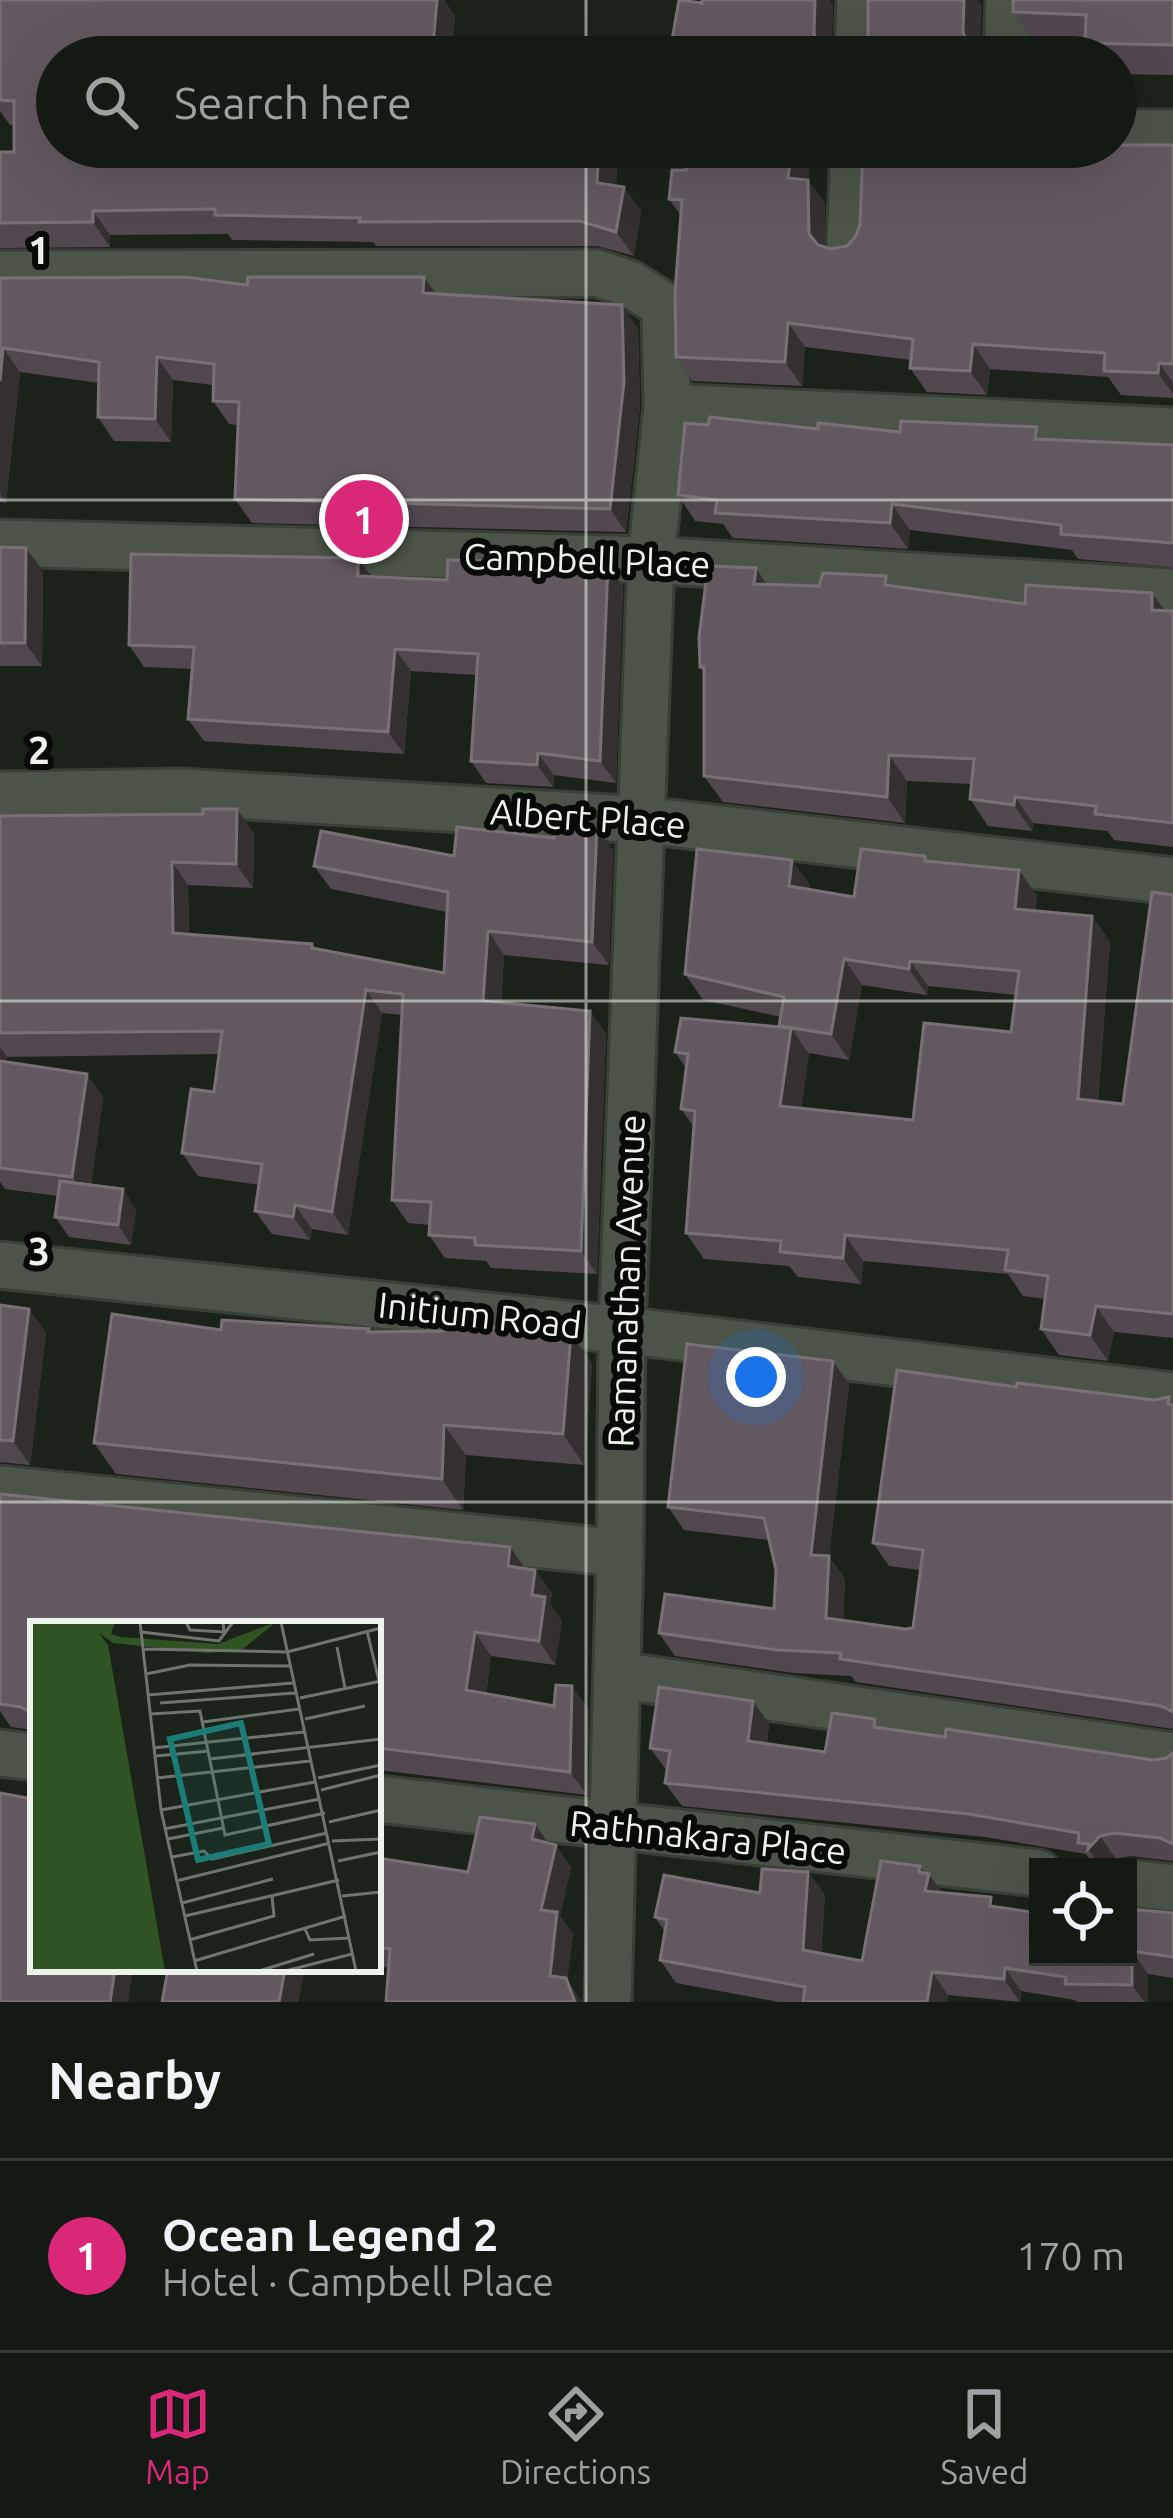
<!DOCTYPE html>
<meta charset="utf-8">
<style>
:root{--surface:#141a13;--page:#1d231c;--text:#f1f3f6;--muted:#9da1a0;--line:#333833;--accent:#db2777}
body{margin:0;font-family:Ubuntu,sans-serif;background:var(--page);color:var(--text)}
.controls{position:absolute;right:36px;bottom:36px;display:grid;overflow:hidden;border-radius:0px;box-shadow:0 12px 48px #0002}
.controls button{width:108px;height:108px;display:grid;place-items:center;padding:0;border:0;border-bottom:3px solid var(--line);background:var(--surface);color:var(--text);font:60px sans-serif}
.you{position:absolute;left:756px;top:1377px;width:42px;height:42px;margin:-30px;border:9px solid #fff;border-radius:50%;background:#1a73e8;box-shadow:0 0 0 18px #1a73e833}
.badge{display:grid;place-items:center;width:78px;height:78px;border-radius:50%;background:var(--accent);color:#fff;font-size:39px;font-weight:700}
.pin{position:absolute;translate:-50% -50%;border:6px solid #fff;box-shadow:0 3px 12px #0006}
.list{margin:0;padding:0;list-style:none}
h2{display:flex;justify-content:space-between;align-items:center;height:156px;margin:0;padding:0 48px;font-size:51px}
h2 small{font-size:39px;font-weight:400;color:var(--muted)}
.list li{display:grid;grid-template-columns:78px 1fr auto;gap:36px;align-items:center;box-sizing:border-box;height:192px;padding:0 48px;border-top:3px solid var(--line)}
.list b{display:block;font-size:45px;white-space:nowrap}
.list p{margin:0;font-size:39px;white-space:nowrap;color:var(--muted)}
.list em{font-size:39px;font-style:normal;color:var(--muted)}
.icon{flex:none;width:66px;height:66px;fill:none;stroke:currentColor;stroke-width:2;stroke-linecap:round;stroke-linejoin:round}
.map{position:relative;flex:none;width:1173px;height:2002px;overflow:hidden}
.search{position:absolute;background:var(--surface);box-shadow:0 12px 48px #0002;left:36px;right:36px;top:36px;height:132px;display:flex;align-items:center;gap:30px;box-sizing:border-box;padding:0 42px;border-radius:66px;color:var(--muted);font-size:45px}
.sheet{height:348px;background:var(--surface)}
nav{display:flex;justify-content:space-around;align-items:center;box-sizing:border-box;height:168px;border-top:3px solid var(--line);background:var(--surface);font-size:33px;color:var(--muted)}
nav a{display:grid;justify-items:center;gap:6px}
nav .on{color:var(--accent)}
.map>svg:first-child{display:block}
</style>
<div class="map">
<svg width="1173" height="2002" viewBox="0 0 1173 2002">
<rect width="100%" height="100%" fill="#1b2219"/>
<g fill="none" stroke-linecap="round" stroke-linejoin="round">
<g stroke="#393e37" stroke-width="51">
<path id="minor" d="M 858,57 L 860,0
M 1007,57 L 1009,0
M 1116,133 L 1173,133
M 850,247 L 854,147
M 0,274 L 597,273 L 630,284 L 665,306 L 667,407 L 651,560 L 622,1330 L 620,1553 L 608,2002
M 667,407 L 1173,431
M 0,543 L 651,560 L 1173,592
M 0,795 L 182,792 L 643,820 L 1173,881
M 0,1265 L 622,1330 L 1173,1396
M 0,1489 L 620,1553
M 618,1675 L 1173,1756
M 0,1753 L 33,1757
M 378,1799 L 1038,1873
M 1128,1883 L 1173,1888"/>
</g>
<use href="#minor" stroke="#4c5449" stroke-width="45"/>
</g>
<path fill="#51474f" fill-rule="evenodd" d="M 0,0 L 444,0 L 455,16 L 451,57 L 57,57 L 57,147 L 618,147 L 616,185 L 641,211 L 634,256 L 597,246 L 376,246 L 373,242 L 232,240 L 228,234 L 110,235 L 110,247 L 0,248 L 0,152 L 14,152 L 14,125 L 10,125 L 0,111 Z
M 702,0 L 829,0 L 833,6 L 831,57 L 669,57 Z
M 1173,0 L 1173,75 L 1116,74 L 1116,57 L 1095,57 L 1087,45 L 1035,43 L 1013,12 Z
M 1173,145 L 1173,398 L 1121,395 L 1108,377 L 990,369 L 987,395 L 927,392 L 910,368 L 911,360 L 805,347 L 802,386 L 693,381 L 676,357 L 681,216 L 669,199 L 686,170 L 689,147 L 812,147 L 808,181 L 825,204 L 825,248 L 831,249 Z
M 0,278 L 247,285 L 436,294 L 638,329 L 640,406 L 626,532 L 252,523 L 235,499 L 238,425 L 229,424 L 213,401 L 213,385 L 173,380 L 171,442 L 114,441 L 98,417 L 99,383 L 20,372 L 6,503 L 0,502 Z
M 708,425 L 900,432 L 1173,445 L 1173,567 L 1078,559 L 1072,550 L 910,530 L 908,549 L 733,538 L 723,524 L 695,521 L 678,495 Z
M 0,547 L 43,571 L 42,666 L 0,666 Z
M 608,564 L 623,586 L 616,783 L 554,775 L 553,787 L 486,783 L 471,761 L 476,675 L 411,671 L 404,754 L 204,741 L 188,719 L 192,669 L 144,667 L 129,645 L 371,576 L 447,580 Z
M 767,584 L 892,586 L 1025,604 L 1173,611 L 1173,847 L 1114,840 L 1107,831 L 1033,823 L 1032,831 L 988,826 L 970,799 L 971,784 L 907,781 L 905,823 L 723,802 L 704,776 L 704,673 L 700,667 Z
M 0,816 L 254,833 L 253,888 L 188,885 L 189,934 L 315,948 L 444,973 L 447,912 L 331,889 L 314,866 L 454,856 L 613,850 L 609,965 L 504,955 L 501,1003 L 590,1011 L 606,1034 L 597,1274 L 491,1268 L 486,1261 L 445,1258 L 429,1235 L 430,1225 L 408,1223 L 392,1200 L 402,1015 L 382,1013 L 348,1235 L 312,1229 L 310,1240 L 272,1234 L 255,1211 L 259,1185 L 198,1176 L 182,1153 L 214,1092 L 219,1054 L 7,1057 L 7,1062 L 103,1097 L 91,1185 L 136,1209 L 131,1245 L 69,1237 L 55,1217 L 58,1196 L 5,1189 L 0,1182 Z
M 925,856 L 929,861 L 1019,870 L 1037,896 L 1035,911 L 1092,916 L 1110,942 L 1098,1101 L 1123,1104 L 1173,895 L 1173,1338 L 1114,1332 L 1108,1361 L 1059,1355 L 1041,1329 L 1045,1299 L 1023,1296 L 1008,1274 L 863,1261 L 861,1284 L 798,1277 L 789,1266 L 704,1259 L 686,1233 L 694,1127 L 681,1109 L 686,1068 L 675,1052 L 780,1027 L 781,1017 L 703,1000 L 685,974 L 810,885 L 809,889 L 854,897 ZM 862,985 L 927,995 L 928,986 L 1016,995 L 1011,1032 L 913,1120 L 801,1108 L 809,1053 L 849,1060 Z
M 0,1305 L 29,1309 L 46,1333 L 30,1465 L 0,1462 Z
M 369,1329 L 371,1332 L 571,1334 L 592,1364 L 584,1465 L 466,1455 L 463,1510 L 116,1474 L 94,1443 L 221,1330 Z
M 833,1361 L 849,1384 L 829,1557 L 845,1579 L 843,1620 L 905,1629 L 913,1628 L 920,1570 L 889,1566 L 873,1543 L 1016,1387 L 1173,1402 L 1173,1729 L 856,1682 L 851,1676 L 794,1673 L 675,1656 L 659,1633 L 774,1609 L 776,1570 L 769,1540 L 684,1530 L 668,1507 Z
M 0,1494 L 510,1547 L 525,1568 L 535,1570 L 552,1593 L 550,1604 L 562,1621 L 555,1665 L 491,1656 L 486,1694 L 589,1710 L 587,1795 L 378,1770 L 378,1624 L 33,1624 L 33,1730 L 11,1727 L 0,1711 Z
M 769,1724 L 767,1744 L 825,1752 L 881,1728 L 945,1737 L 1153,1760 L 1166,1758 L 1173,1753 L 1173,1861 L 1130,1856 L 1116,1859 L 1101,1867 L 1094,1866 L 1086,1854 L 985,1837 L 682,1806 L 665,1783 L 667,1771 L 650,1748 Z
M 535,1824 L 549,1843 L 571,1867 L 560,1916 L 573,1934 L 567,1980 L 582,2002 L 386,2002 L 389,1968 L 378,1966 L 378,1858 L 468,1872 Z
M 808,1872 L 825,1895 L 821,1954 L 862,1961 L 925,1873 L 929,1874 L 942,1892 L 999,1908 L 1038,1957 L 1173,1913 L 1173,1978 L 1148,1974 L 1148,2002 L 1077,2002 L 1075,2000 L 1021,1991 L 1020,2002 L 948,1995 L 947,2002 L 779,2002 L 676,1983 L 660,1960 L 665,1932 L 655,1917 L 760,1893 Z"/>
<path fill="#343032" d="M 437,0 L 444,0 L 455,16 L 451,57 L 432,57 Z
M 815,0 L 829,0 L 833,6 L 831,57 L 827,57 L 818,46 L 814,33 Z
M 964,0 L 978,0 L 982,5 L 980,57 L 968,57 L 963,32 Z
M 599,147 L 618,147 L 615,207 L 597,183 Z
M 792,147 L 812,147 L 808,180 L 825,204 L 826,258 L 809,234 L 788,178 Z
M 624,187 L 641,211 L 634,256 L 616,232 Z
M 93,211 L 110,235 L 110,247 L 93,222 Z
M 424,277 L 440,300 L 423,293 Z
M 622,305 L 638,329 L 640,406 L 626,532 L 610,509 Z
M 788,323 L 805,347 L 802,386 L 785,362 Z
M 973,344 L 990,369 L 987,395 L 970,371 Z
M 3,348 L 20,372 L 6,503 L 0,494 L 0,381 Z
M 157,357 L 173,380 L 171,442 L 155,419 Z
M 1159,363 L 1173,383 L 1173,394 L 1158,373 Z
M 892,504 L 910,530 L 908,549 L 890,523 Z
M 26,548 L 43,571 L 42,666 L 25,643 Z
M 358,558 L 374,580 L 358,576 Z
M 608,564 L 623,586 L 616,783 L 600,761 Z
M 756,568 L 774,595 L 754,584 Z
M 1152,593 L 1171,619 L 1152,610 Z
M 395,649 L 411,671 L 404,754 L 388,732 Z
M 538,753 L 554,775 L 553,787 L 537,765 Z
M 889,755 L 907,781 L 905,823 L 887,797 Z
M 1015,797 L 1033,823 L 1032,831 L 1014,805 Z
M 237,809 L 254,833 L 253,888 L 236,864 Z
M 597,827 L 613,850 L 609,965 L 592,942 Z
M 792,860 L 810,885 L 807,912 L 789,886 Z
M 172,862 L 188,885 L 189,957 L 173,933 Z
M 1019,870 L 1037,896 L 1033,935 L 1015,909 Z
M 1092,916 L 1110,942 L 1096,1124 L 1078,1099 Z
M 488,931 L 504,955 L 500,1024 L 483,1001 Z
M 844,959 L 862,985 L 849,1060 L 831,1034 Z
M 910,961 L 928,986 L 927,995 L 909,969 Z
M 366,990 L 382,1013 L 348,1235 L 332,1212 Z
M 590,1011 L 606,1034 L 597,1274 L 581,1251 Z
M 791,1028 L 809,1054 L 798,1132 L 780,1106 Z
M 0,1047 L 7,1057 L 6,1083 L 0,1075 Z
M 87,1074 L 103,1097 L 89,1200 L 72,1177 Z
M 123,1189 L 136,1209 L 131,1245 L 118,1225 Z
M 295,1205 L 312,1229 L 310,1240 L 293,1217 Z
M 845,1235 L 863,1261 L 861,1284 L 843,1258 Z
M 1096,1306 L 1114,1332 L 1108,1361 L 1090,1335 Z
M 29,1309 L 46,1333 L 30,1465 L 13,1441 Z
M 571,1334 L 592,1364 L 584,1465 L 563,1434 Z
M 833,1361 L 849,1384 L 829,1557 L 845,1579 L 843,1641 L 826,1618 L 811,1555 Z
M 444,1425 L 466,1455 L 463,1510 L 442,1479 Z
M 510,1547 L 527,1571 L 508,1566 Z
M 535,1570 L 552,1593 L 550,1604 L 562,1621 L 555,1665 L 539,1641 L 532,1595 Z
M 475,1632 L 491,1656 L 483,1714 L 466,1690 Z
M 572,1686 L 589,1710 L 587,1795 L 570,1772 Z
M 753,1701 L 769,1724 L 764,1765 L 748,1741 Z
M 535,1824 L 550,1846 L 532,1839 Z
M 1100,1836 L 1116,1859 L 1109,1867 L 1101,1867 L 1088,1849 Z
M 556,1845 L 571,1867 L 560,1916 L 573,1934 L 567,1980 L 582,2002 L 575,2002 L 550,1976 L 541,1910 Z
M 920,1866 L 928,1877 L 929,1874 L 945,1897 L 925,1891 L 919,1872 Z
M 808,1872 L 825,1895 L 819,1974 L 803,1950 Z
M 1132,1951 L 1148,1974 L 1148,2002 L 1144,2002 L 1132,1985 Z
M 1005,1968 L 1021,1991 L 1020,2002 L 1004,1979 Z
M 115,1969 L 133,1969 L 128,2002 L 110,2002 Z
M 285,1969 L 305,1969 L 298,2002 L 279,2002 Z
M 932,1972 L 948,1995 L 947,2002 L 927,2002 Z"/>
<path fill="#625960" stroke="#777175" stroke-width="3" d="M 0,0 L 437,0 L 432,57 L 57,57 L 57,147 L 599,147 L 597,183 L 624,187 L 616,232 L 580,221 L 359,222 L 360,218 L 215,215 L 215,209 L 93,211 L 93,222 L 0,223 L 0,152 L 14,152 L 14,101 L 0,100 Z
M 679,0 L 702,3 L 702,0 L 815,0 L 814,33 L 818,46 L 826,55 L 804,52 L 804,57 L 669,57 Z
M 868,0 L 964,0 L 963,32 L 969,48 L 968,57 L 849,57 L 863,48 L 868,35 Z
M 1013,0 L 1173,0 L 1173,45 L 1085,43 L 1086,15 L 1013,12 Z
M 1116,145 L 1173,145 L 1173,364 L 1159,363 L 1158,373 L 1104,371 L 1105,353 L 973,344 L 970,371 L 910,368 L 913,339 L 788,323 L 785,362 L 676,357 L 675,292 L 682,200 L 669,199 L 672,170 L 686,170 L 689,147 L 792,147 L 788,178 L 808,180 L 809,234 L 818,245 L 831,249 L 847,246 L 856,236 L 860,224 L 863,147 L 1116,147 Z
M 185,277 L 247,285 L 248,277 L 424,277 L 423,293 L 622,305 L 624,382 L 610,509 L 235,499 L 239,402 L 213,401 L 214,364 L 157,357 L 155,419 L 98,417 L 99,362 L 3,348 L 0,381 L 0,278 Z
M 710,417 L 818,429 L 818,423 L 900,432 L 901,421 L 1037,427 L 1035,439 L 1173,445 L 1173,543 L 1061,534 L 1061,525 L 892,504 L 890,523 L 715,513 L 717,500 L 678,495 L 685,423 L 708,425 Z
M 0,547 L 26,548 L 25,643 L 0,643 Z
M 131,554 L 358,558 L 358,576 L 447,580 L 448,560 L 608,564 L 600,761 L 538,753 L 537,765 L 471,761 L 478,654 L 395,649 L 388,732 L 188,719 L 194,647 L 129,645 Z
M 708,566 L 756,568 L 754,584 L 819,586 L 823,573 L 886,576 L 885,585 L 1025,604 L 1026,585 L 1152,593 L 1152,610 L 1173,611 L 1173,823 L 1095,814 L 1096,806 L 1015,797 L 1014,805 L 970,799 L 974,759 L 889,755 L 887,797 L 704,776 L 704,667 L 700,667 L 699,637 Z
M 203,809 L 237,809 L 236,864 L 172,862 L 173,933 L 312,944 L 312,948 L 444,973 L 448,892 L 314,866 L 321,831 L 454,856 L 457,827 L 554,838 L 556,823 L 597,827 L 592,942 L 488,931 L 483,1001 L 590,1011 L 581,1251 L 475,1245 L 475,1238 L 429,1235 L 431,1202 L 392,1200 L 403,994 L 366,990 L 332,1212 L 295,1205 L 293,1217 L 255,1211 L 262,1164 L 182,1153 L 191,1089 L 214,1092 L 222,1031 L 0,1033 L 0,816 L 203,814 Z
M 697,849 L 792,860 L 789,886 L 854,897 L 861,849 L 925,856 L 925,861 L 1019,870 L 1015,909 L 1092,916 L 1078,1099 L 1123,1104 L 1152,892 L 1173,895 L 1173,1314 L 1096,1306 L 1090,1335 L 1041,1329 L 1048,1276 L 1005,1270 L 1008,1250 L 845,1235 L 843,1258 L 780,1252 L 781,1241 L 686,1233 L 695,1111 L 681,1109 L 688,1054 L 675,1052 L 681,1018 L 791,1028 L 780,1106 L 913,1120 L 924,1023 L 1011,1032 L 1019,971 L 910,961 L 909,969 L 844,959 L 831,1034 L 779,1026 L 784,997 L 685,974 Z
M 0,1061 L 87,1074 L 72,1177 L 0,1168 Z
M 60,1181 L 123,1189 L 118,1225 L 55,1217 Z
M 0,1305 L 29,1309 L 13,1441 L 0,1440 Z
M 112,1314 L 221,1330 L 222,1320 L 369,1329 L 368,1332 L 443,1331 L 443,1323 L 571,1334 L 563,1434 L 444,1425 L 442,1479 L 94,1443 Z
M 687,1344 L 833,1361 L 811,1555 L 829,1556 L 826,1618 L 905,1629 L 913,1628 L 923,1550 L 873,1543 L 897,1370 L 1016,1387 L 1017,1383 L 1154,1400 L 1169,1397 L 1168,1404 L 1173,1405 L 1173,1712 L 1161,1706 L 840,1659 L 841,1653 L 777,1650 L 659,1633 L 665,1594 L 774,1609 L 776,1570 L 764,1518 L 668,1507 Z
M 0,1494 L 510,1547 L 508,1566 L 535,1570 L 532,1595 L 545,1597 L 539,1641 L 475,1632 L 466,1690 L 554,1706 L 556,1685 L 572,1686 L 570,1772 L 378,1748 L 378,1624 L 33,1624 L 33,1714 L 21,1707 L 0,1704 Z
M 659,1687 L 753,1701 L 748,1741 L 825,1752 L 832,1713 L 875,1719 L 874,1727 L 945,1737 L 946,1729 L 1153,1760 L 1166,1758 L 1173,1753 L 1173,1844 L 1160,1838 L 1114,1833 L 1100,1836 L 1088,1849 L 1089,1844 L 1078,1843 L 1079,1833 L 969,1814 L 665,1783 L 670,1751 L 650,1748 Z
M 0,1793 L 33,1799 L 33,1969 L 115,1969 L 110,2002 L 0,2002 Z
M 480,1817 L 535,1824 L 532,1839 L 556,1845 L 541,1910 L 557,1912 L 550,1976 L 566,1978 L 575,2002 L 386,2002 L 390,1949 L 378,1947 L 378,1858 L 468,1872 Z
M 881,1861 L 920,1866 L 919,1872 L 929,1874 L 925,1891 L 991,1897 L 990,1906 L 1038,1913 L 1038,1957 L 1128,1957 L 1128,1909 L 1173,1913 L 1173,1957 L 1132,1951 L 1132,1985 L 1065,1984 L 1066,1977 L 1005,1968 L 1004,1979 L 932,1972 L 927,2002 L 803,2002 L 805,1987 L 660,1960 L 667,1920 L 655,1917 L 664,1875 L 760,1893 L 762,1869 L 808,1872 L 803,1950 L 862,1961 Z
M 168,1969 L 285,1969 L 279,2002 L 162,2002 Z"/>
<path fill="none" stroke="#edf2eb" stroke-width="3" stroke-opacity="0.55" d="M 586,0 L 586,57M 586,147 L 586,2002M 0,500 L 1173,500M 0,1001 L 1173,1001M 0,1502 L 1173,1502"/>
<g text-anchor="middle" stroke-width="12" stroke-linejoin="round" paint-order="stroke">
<g font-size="36" fill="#edf2eb" stroke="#070a07">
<text transform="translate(587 560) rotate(2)" y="13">Campbell Place</text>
<text transform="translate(588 818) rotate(4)" y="13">Albert Place</text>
<text transform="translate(626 1281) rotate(-88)" y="13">Ramanathan Avenue</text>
<text transform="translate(480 1315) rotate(6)" y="13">Initium Road</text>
<text transform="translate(708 1837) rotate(6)" y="13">Rathnakara Place</text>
</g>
</g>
<g transform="translate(30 1621)">
<rect width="351" height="351" fill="#1b2219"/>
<path d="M 0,1 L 85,1 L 81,13 L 91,16 L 188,23 L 246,1 L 213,28 L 178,32 L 83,22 L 69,12 L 78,24 L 135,350 L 0,350 Z" fill="#2f5323"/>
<path fill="none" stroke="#6f756d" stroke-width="3" d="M 110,1 L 131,189 L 167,350M 156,1 L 160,9 L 194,11 L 193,1M 251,1 L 326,350M 337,10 L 349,60M 111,11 L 189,20 L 203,1M 307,26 L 315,67M 113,28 L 257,31M 257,31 L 351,7M 116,53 L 160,44 L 260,45M 118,74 L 263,62M 270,77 L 351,60M 130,82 L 265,72M 120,93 L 170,90 L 195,214 L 295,192M 275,98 L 335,85M 173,101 L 269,88M 123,127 L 274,111M 126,135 L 179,130M 180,138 L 351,118M 127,157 L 280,140M 288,157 L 351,144M 291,169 L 351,154M 131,189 L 285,161M 299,201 L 351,189M 134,208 L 290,178M 138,218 L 193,207M 302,220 L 351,218M 142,236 L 174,230 L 182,238 L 297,212M 308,240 L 351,231M 146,260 L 300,222M 312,275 L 351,271M 152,282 L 243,258M 155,295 L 309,259M 275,308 L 280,319 L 319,317M 159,319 L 244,295 L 242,275M 164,340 L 316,295M 229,350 L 284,333M 255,350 L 322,333"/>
<path fill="#1a7c74" fill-opacity="0.15" stroke="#1a7c74" stroke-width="6" d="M 211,102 L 239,223 L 168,239 L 140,118 Z"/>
<rect width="351" height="351" fill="none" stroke="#edf2eb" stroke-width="6"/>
</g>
<g font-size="39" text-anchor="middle" font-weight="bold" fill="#edf2eb" stroke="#070a07" stroke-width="12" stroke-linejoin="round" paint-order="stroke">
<text x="39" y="264">1</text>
<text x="39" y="764">2</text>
<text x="39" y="1265">3</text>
</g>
</svg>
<div class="controls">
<button><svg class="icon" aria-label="locate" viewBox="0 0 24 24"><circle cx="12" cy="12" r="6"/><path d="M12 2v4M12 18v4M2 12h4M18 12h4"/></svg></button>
</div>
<div class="you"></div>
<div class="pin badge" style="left:364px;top:519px">1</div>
<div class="search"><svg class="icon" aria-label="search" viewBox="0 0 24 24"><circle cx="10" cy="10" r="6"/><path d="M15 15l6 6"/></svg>Search here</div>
</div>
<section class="sheet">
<h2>Nearby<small></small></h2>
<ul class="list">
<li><span class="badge">1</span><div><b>Ocean Legend 2</b><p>Hotel · Campbell Place</p></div><em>170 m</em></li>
</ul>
</section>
<nav>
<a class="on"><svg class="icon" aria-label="map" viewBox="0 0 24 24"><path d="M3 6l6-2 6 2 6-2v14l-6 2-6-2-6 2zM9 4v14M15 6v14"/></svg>Map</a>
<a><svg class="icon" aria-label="directions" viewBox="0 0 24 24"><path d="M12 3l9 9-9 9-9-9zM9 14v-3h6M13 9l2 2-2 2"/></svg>Directions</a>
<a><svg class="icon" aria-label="saved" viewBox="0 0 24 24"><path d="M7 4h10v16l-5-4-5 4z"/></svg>Saved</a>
</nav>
